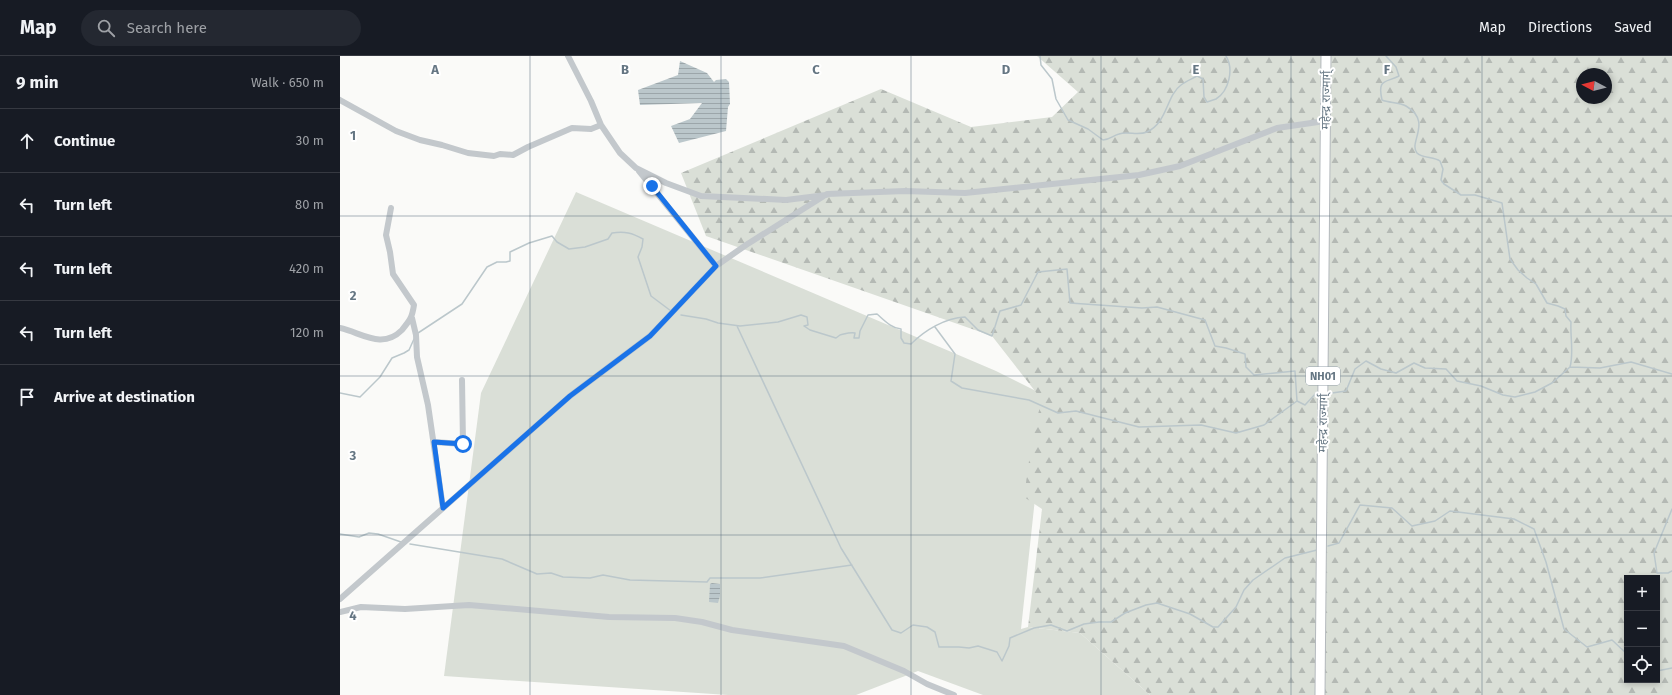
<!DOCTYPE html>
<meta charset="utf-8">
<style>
:root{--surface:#171b24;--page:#242831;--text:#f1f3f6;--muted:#9ea1a6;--line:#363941}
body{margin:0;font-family:"Fira Sans","Noto Sans Devanagari",sans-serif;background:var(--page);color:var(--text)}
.controls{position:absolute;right:12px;bottom:12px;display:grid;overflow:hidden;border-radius:0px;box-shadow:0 2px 6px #0003}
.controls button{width:36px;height:36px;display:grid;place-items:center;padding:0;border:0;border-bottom:1px solid var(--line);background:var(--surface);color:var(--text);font:20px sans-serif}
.compass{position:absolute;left:1236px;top:12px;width:36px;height:36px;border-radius:50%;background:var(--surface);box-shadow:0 2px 6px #0003;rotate:277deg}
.stop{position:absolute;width:12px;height:12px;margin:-9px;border:3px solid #1a73e8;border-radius:50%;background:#fff}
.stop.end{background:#1a73e8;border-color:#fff;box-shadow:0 1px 4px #0008}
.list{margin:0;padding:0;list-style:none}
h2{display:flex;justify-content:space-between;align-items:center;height:52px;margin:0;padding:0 16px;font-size:17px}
h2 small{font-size:13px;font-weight:400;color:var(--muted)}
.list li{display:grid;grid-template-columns:26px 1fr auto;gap:12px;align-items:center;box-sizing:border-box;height:64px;padding:0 16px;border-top:1px solid var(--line)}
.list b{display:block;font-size:15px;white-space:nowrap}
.list em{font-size:13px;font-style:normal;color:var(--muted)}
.icon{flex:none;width:22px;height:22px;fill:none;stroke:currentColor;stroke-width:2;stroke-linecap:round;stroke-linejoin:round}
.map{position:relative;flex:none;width:1332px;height:639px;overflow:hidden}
header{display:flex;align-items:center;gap:24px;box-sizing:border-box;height:56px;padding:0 20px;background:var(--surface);border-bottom:1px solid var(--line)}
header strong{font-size:19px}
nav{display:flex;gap:22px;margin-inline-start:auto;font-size:14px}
.search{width:280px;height:36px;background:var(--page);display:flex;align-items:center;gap:10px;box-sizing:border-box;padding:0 14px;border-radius:22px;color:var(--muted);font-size:15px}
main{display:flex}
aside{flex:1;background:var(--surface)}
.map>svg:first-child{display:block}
</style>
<header>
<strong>Map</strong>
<div class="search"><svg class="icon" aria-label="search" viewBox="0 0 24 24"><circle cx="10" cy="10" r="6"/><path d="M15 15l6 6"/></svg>Search here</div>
<nav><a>Map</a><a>Directions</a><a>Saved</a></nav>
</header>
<main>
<aside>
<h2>9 min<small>Walk · 650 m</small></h2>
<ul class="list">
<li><svg class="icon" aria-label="ahead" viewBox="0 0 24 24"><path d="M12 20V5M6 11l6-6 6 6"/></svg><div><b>Continue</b></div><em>30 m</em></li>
<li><svg class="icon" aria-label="left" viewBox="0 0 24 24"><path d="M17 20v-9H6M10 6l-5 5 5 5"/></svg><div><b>Turn left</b></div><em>80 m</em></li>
<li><svg class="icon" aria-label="left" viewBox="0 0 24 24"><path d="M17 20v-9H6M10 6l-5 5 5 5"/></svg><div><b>Turn left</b></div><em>420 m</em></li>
<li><svg class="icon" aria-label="left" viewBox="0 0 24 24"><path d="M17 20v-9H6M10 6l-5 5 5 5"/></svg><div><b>Turn left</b></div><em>120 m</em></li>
<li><svg class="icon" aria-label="arrive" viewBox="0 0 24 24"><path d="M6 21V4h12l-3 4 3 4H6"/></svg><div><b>Arrive at destination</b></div></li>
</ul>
</aside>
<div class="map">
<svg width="1332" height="639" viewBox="0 0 1332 639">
<defs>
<pattern id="forest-firs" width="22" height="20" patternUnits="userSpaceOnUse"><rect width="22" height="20" fill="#dadfd7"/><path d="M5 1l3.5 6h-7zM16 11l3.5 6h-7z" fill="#b4b9b4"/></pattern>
<pattern id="water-rules" width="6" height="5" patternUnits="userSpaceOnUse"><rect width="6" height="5" fill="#bbc7cb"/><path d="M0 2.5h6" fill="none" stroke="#9ca6aa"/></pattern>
</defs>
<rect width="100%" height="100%" fill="#fafaf8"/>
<path fill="#dadfd7" d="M 236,136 L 656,315 L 706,340 L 681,573 L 688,571 L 740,577 L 810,639 L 643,639 L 578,615 L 516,639 L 388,639 L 104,620 L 141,337 Z"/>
<path fill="url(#forest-firs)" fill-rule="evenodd" d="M 697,0 L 1332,0 L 1332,639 L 810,639 L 740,577 L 688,571 L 702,453 L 684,441 L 693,376 L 702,344 L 652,280 L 366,180 L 341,117 L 541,33 L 631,71 L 712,61 L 738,36 ZM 1242,18 L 1266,18 L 1266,42 L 1242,42 ZM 1287,522 L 1317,522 L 1317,624 L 1287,624 Z"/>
<path fill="url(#water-rules)" d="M 340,5 L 367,17 L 374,26 L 376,24 L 386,23 L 389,26 L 390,48 L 388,51 L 386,75 L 339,87 L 331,70 L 350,63 L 362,47 L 300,49 L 298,34 L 338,19 Z
M 372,527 L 380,528 L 380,540 L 378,547 L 369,546 L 370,528 Z"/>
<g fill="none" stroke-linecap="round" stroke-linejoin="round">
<path stroke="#bbc7cb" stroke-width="1.5" d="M 700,0 L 701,9 L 712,23 L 716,43 L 728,64 L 748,73 L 763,84 C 771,83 772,80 779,78 C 788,75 798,80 807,76 C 828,66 826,40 841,29 C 846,25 852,23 857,20 L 863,23 L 864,41 L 867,46 C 870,45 873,44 876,43 C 889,35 894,13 886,0
M 1046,0 L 1056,11 L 1059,20 C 1046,27 1037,22 1042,44 C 1049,47 1059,46 1066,50 C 1093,66 1068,86 1077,97 C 1082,102 1094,101 1100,105 L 1103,113 L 1101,124 L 1104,128 L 1121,139 L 1135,139 L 1162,147 L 1170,203 L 1178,214 L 1187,222 L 1196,228 L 1207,247 L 1218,250 L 1225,253 L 1226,260 L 1231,266 C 1230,281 1234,297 1230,311
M 341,259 L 366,263 L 378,267 L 400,270 L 438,266 L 461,259 L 467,261 L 468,269 L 464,270 L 470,274 L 496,282 L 500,279 C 505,278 509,276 515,277 L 514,282 L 519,282 L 520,275 L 528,259 L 537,258 C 544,264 551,272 561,273 L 561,282 L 564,287 L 571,288 C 585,274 605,262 625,261 L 638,274 L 652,280 L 660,255 L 681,249 L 698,216 L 727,213 L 730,247 L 802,252 L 817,251 L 865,264 L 875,290 L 886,292 L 905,298 L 906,311 L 914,319 L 955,315 L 957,345 L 965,349 L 977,336
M 397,270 L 501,492 L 552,574 L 561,577 L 573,569 L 587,571 L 595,576 L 599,591 L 619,591 L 629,592 L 638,590 L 657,596 L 662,605 L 669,590 L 670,582 L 694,572 L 711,569 L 727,575 L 744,568 L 759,566 L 771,566 L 785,557 L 806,549 L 817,547 L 850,558 L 873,571 L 878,571 L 896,551 L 904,534 L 913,524 L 945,502 L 977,494
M 595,271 L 615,298 L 611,325 L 622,332 L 689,344 L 718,357 L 736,355 L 799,371 L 861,369 L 896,377 L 924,369 L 957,345
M 78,277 L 122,248 L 147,211 L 157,206 L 166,206 L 170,205 L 170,196 L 189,187 L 212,180 L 217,186 L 229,193 L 245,191 L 268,183 L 272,177 C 285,175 292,177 303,183 L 302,191 L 298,201 L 311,240 L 331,255
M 0,337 L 20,341 L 40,321 L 52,302 L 64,297 L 69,294 L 74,283
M 992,337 L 1006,335 L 1015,313 L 1026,305 L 1041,313 L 1056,317 L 1074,307 L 1085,312 L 1106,313 L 1117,325 L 1141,330 L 1163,339 L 1175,341 L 1195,336 L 1212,327 L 1230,311 L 1260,312 L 1291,306 L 1332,318
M 1332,453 L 1314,497 L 1317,517 L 1328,517 L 1332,515
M 0,478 L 19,481 L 29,477 L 38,478 L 61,486
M 70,488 L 162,503 L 197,518 L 211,517 L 223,521 L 250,522 L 263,519 L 290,524 L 367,526 L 370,522 L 420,522 L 512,509
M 988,490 L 999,487 L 1020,449 L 1052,452 L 1072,470 L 1095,465 L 1110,455 L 1174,463 L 1194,473 L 1206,506 L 1224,573 L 1247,591 L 1272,584 L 1287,598
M 1317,615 L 1332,612"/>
<g stroke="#b4b9bd" stroke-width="11">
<path id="highway" d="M 980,639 L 986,0"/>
</g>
<path stroke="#c3c8cc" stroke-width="6" d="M 228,0 L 251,45 L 261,69 L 280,97 L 296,112 L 326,127 L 361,140 L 446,144 L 486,139
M 0,44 L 56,75 L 80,84 L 102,89 L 128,97 L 154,100 L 160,98 L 173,99 L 188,91 L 232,72 L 251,73 L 261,69
M 299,115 L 376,210
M 72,262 L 76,279 L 77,301 L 88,349 L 103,452
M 0,272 C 22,277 42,294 62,274 C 70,264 72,262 74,249 L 53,218 L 50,196 L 46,179 L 51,152
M 94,386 L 123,388 L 122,324
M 0,543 L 230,340 L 310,280 L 376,210 L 406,189 L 487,138 L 565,135 L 625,137 L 799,119 L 840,110 L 937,72 L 985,65
M 0,556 L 21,551 L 65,553 L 129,549 L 269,561 L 335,562 L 362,566 L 392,574 L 504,590 L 564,615 L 587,628 L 614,639"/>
<use href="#highway" stroke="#fff" stroke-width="9"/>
</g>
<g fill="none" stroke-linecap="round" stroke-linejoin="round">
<path stroke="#1a73e8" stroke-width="5" d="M 123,388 L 94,386 L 103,452 L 230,340 L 310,280 L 376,210 L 312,130"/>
</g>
<path fill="none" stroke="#657683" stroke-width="1" stroke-opacity="0.55" d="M 190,0 L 190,639M 381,0 L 381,639M 571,0 L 571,639M 761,0 L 761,639M 951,0 L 951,639M 1142,0 L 1142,639M 0,160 L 1332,160M 0,320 L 1332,320M 0,479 L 1332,479"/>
<g text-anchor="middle" stroke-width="4" stroke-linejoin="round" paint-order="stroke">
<rect fill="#fff" stroke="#939fa8" stroke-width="1" x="966" y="311" width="34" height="18" rx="3"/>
<g font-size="11" font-weight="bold" fill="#657683">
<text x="983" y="324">NH01</text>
</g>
<g font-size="12" fill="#657683" stroke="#fff">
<text transform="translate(986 44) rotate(-89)" y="4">महेन्द्र राज्मार्ग्</text>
<text transform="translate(983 367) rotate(-89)" y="4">महेन्द्र राज्मार्ग्</text>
</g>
</g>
<g font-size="13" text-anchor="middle" font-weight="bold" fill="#657683" stroke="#fff" stroke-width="4" stroke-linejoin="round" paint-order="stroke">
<text x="95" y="18">A</text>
<text x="285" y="18">B</text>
<text x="476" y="18">C</text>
<text x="666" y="18">D</text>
<text x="856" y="18">E</text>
<text x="1047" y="18">F</text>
<text x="13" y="84">1</text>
<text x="13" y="244">2</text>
<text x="13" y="404">3</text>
<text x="13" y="564">4</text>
</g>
</svg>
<div class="controls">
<button>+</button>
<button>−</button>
<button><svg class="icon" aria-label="locate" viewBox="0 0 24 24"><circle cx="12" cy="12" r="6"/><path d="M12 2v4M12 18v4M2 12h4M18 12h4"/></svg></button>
</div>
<svg class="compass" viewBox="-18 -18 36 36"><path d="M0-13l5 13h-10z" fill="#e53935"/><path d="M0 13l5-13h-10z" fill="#9ea1a6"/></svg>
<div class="stop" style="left:123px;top:388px"></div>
<div class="stop end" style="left:312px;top:130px"></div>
</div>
</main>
